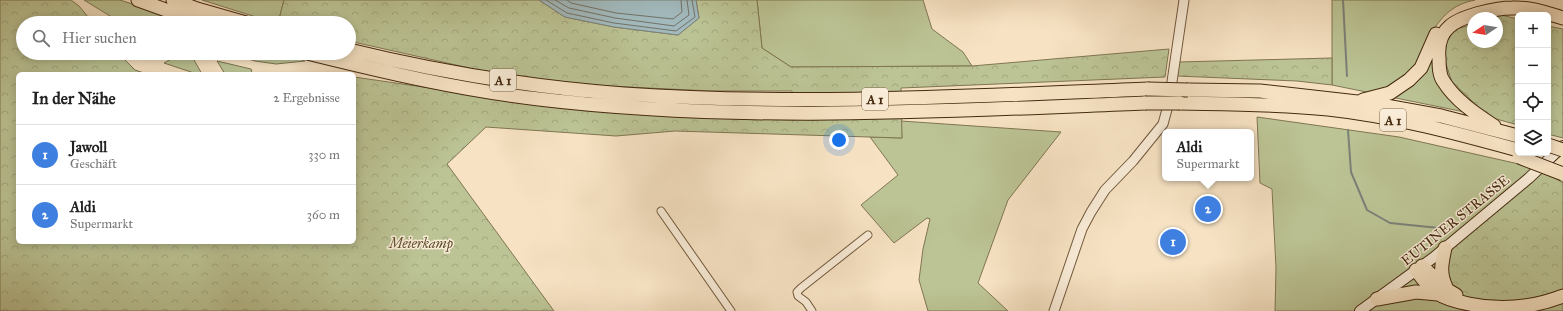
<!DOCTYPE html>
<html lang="de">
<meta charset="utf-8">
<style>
:root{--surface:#fff;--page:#f6f6f6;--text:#222;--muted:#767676;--line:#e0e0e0;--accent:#8f2418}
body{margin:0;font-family:"IM FELL Great Primer",serif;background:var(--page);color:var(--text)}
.controls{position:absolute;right:12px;top:12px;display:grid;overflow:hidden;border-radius:6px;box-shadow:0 2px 10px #0003}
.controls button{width:36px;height:36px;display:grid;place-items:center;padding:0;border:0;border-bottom:1px solid var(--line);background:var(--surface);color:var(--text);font:20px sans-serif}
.compass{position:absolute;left:1467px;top:12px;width:36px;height:36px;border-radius:50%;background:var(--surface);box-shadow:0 2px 10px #0003;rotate:258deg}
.you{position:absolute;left:839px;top:140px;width:14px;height:14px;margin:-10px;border:3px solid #fff;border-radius:50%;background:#1a73e8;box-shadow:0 0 0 6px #1a73e833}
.badge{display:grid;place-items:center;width:26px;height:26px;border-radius:50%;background:var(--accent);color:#fff;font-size:13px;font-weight:700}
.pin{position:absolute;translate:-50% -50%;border:2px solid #fff;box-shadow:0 1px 4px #0006}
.popup{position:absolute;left:1162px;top:129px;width:92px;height:52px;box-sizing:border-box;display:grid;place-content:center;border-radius:6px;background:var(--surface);filter:drop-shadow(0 1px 3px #0005);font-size:13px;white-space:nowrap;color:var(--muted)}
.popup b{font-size:15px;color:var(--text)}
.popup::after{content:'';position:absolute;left:50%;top:100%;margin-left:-8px;border:8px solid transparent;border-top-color:var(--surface)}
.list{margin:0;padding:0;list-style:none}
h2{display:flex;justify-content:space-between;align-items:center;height:52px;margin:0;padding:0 16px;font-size:17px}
h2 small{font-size:13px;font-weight:400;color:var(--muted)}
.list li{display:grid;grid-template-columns:26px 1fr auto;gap:12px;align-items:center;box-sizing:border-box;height:60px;padding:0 16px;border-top:1px solid var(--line)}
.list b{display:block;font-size:15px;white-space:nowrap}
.list p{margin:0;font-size:13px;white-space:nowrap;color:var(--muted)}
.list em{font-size:13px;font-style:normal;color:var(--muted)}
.icon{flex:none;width:22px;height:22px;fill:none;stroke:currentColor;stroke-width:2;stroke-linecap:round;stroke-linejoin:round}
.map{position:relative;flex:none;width:1563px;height:311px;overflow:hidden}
.search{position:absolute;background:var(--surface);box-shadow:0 2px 10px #0003;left:16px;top:16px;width:340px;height:44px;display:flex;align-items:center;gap:10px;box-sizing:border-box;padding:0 14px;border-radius:22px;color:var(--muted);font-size:15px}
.panel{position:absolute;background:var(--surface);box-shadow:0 2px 10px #0003;left:16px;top:72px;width:340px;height:172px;border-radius:6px}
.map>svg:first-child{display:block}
</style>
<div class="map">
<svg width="1563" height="311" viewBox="0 0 1563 311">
<defs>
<pattern id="forest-crowns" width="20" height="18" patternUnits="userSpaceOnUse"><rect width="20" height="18" fill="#bcc495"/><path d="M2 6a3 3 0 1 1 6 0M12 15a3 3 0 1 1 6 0" fill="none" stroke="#a3a87f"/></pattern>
</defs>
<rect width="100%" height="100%" fill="#f7e3c4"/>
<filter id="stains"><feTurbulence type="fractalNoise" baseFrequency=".005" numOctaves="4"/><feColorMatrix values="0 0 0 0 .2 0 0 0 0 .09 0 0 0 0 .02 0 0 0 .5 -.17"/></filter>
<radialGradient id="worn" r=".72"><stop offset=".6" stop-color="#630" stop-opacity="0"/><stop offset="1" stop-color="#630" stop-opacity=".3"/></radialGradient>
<path fill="#bcc495" stroke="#807652" d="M 84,0 L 120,0 L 190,23 L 131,23 L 110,16 Z
M 202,0 L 284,0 L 278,23 L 275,23 Z
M 757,0 L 923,0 L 932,29 L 963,52 L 972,66 L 791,67 L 762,48 Z
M 1332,0 L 1475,0 C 1452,5 1445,14 1432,31 L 1443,55 L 1489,117 L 1332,85 Z
M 157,53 L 190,53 L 202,74 L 197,74 L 164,63 L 173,58 Z
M 228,53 L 281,53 L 305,61 L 276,64 L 255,61 Z
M 217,61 L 251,69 L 252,71 L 249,74 L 225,74 Z
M 1257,117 L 1399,137 L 1541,169 L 1563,178 L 1563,183 L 1541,170 L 1495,311 L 1275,311 L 1276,268 L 1272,189 L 1260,183 Z
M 901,121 L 1061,132 L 1008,200 L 978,283 L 1008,311 L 928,311 L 919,280 L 923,249 L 930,219 L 927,218 L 894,243 L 861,205 L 898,175 L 870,137 L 902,138 Z
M 1563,294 L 1563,311 L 1498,311 Z"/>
<path fill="url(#forest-crowns)" stroke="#807652" d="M 0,0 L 71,0 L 79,6 L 93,23 L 23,23 L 23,53 L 118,53 L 135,70 L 147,74 L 18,74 L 18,242 L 354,242 L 354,77 L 493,97 L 598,110 L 707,118 L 795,120 L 792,91 L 711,91 L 607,86 L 505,76 L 349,41 L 349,23 L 278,23 L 284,0 L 539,0 L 565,17 L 614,27 L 678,35 L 699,18 L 696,0 L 757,0 L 762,48 L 791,67 L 972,66 L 1169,49 L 1165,77 L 901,88 L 902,138 L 675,131 L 616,136 L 486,127 L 447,164 L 554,311 L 0,311 Z
M 1501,15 L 1518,19 L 1518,125 L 1489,117 L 1452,82 L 1443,55 L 1446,42 L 1454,30 L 1473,24 L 1473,42 L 1497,42 L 1497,18 L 1493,18 Z
M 1548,26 L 1563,29 L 1563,138 L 1548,134 Z
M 1332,58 L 1332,85 L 1297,81 L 1177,76 L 1179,62 Z
M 1541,169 L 1563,183 L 1563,294 L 1525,308 L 1470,307 L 1427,269 Z"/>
<path fill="#a2bbbf" stroke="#7c8179" d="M 539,0 L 696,0 L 699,18 L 678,35 L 614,27 L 565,17 Z"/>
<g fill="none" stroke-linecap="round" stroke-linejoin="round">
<path stroke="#737267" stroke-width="1" d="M 546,0 L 567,13 L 614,23 L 676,31 L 695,17 L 692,0
M 555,0 L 569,8 L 615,18 L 674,26 L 689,15 L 687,0
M 567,0 L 571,3 L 616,13 L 673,19 L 682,12 L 681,0"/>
<path stroke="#7c8179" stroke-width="2" d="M 1343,0 L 1347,76
M 1348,130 L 1351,172 L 1367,210 L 1390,223 L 1439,228"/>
<g stroke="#71583c" stroke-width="9">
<path id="minor" d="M 661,211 L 731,311
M 812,311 L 806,302 L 798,296 L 797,292 L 801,288 L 868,235"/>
</g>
<g stroke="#71583c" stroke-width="11">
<path id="tertiary" d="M 1054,311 L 1082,229 L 1091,212 L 1105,190 L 1133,161 L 1163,124 L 1169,102 L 1184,0"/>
</g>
<g stroke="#44290f" stroke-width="12">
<path id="secondary" d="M 1360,311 L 1433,258 L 1529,178 L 1563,146"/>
</g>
<g stroke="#44290f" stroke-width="15">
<path id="motorway" d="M 138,0 L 202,23
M 173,0 L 197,9 L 246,23
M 349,50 C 439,72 531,87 624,94 C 799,106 974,96 1148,89
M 307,53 C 384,72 460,90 539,99 C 740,123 944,111 1145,103
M 1188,90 L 1260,91 L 1375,104 L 1441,116 L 1518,136
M 1363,100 L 1390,93 L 1409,80 L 1421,68 L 1436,34
M 1180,103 C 1229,104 1279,104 1328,109 C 1393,116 1456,133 1518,150
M 1494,126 C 1476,114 1456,101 1444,82 C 1439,76 1439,66 1439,58 C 1438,48 1440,35 1449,27 C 1460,16 1496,8 1512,8 C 1530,7 1546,13 1563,18
M 1445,248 C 1442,263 1439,272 1446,287
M 1422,266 L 1446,289 L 1456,295
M 1416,270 C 1422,278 1428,287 1437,293 C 1446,299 1459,302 1469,304 C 1502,311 1532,308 1563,296
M 1377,299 L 1416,292 L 1438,294"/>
</g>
<use href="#minor" stroke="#faedd9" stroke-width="7"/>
<use href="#tertiary" stroke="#faedd9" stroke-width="9"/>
<use href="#secondary" stroke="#faedd9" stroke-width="10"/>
<use href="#motorway" stroke="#f7e3c4" stroke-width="13"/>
<g stroke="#44290f" stroke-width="15" stroke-linecap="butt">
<path id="motorway-bridge" d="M 1148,89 L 1188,90
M 1145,103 L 1180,103
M 1548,145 L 1563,150
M 1519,157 L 1563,174"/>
</g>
<use href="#motorway-bridge" stroke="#f7e3c4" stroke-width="13"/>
</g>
<g text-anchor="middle" stroke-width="3" stroke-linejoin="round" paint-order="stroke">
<g fill="#faedd9" stroke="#7b644c" stroke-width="1">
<rect x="490" y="69" width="26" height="22" rx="3"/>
<rect x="862" y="88" width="26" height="22" rx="3"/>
<rect x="1380" y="109" width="26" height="22" rx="3"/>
</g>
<g font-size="13" font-weight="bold" fill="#44290f">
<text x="503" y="85">A 1</text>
<text x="875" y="104">A 1</text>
<text x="1393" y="125">A 1</text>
</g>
<g font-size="14" fill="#44290f" stroke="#faedd9">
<text transform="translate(1455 220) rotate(-39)" y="5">EUTINER STRASSE</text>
</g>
<g font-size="14" font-style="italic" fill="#625030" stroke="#faedd9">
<text x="421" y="248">Meierkamp</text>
</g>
</g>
<rect width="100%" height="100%" filter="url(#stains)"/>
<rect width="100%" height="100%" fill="url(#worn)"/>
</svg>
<div class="controls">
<button>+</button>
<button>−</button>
<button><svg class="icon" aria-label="locate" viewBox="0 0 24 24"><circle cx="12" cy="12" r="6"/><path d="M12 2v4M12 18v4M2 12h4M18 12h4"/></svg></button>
<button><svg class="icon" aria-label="layers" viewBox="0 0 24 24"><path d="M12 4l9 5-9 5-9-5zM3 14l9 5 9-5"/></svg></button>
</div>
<svg class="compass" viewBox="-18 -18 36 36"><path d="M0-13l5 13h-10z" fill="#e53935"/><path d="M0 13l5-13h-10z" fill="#767676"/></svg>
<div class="you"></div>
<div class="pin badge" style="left:1173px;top:242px;background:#3f7fe0">1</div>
<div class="pin badge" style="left:1208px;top:209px;background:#3f7fe0">2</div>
<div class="popup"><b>Aldi</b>Supermarkt</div>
<div class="search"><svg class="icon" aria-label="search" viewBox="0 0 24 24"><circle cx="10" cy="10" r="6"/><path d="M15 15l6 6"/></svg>Hier suchen</div>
<section class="panel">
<h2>In der Nähe<small>2 Ergebnisse</small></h2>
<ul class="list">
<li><span class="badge" style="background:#3f7fe0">1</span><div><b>Jawoll</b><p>Geschäft</p></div><em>330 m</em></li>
<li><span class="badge" style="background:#3f7fe0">2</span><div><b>Aldi</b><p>Supermarkt</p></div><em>360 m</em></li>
</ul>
</section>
</div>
